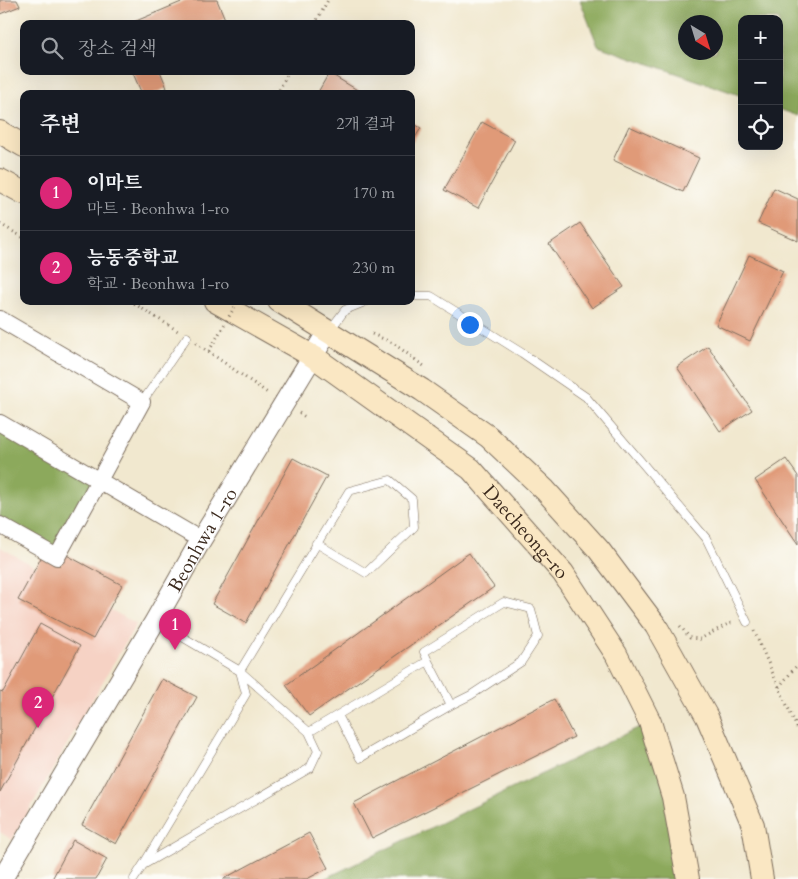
<!DOCTYPE html>
<html lang="ko">
<meta charset="utf-8">
<style>
:root{--surface:#171b24;--page:#242831;--text:#f1f3f6;--muted:#9ea1a6;--line:#363941;--accent:#db2777}
body{margin:0;font-family:Cardo,"Noto Serif KR",serif;background:var(--page);color:var(--text)}
.controls{position:absolute;right:15px;top:15px;display:grid;overflow:hidden;border-radius:10px;box-shadow:0 5px 20px #0002}
.controls button{width:45px;height:45px;display:grid;place-items:center;padding:0;border:0;border-bottom:1px solid var(--line);background:var(--surface);color:var(--text);font:25px sans-serif}
.compass{position:absolute;left:678px;top:15px;width:45px;height:45px;border-radius:50%;background:var(--surface);box-shadow:0 5px 20px #0002;rotate:142deg}
.you{position:absolute;left:469px;top:324px;width:18px;height:18px;margin:-12px;border:4px solid #fff;border-radius:50%;background:#1a73e8;box-shadow:0 0 0 8px #1a73e833}
.badge{display:grid;place-items:center;width:32px;height:32px;border-radius:50%;background:var(--accent);color:#fff;font-size:16px;font-weight:700}
.pin{position:absolute;translate:-50% -41px;filter:drop-shadow(0 1px 2px #0008)}
.pin::after{content:'';position:absolute;top:26px;width:18px;height:15px;background:inherit;clip-path:polygon(0 0,100% 0,50% 100%)}
.list{margin:0;padding:0;list-style:none}
h2{display:flex;justify-content:space-between;align-items:center;height:65px;margin:0;padding:0 20px;font-size:21px}
h2 small{font-size:16px;font-weight:400;color:var(--muted)}
.list li{display:grid;grid-template-columns:32px 1fr auto;gap:15px;align-items:center;box-sizing:border-box;height:75px;padding:0 20px;border-top:1px solid var(--line)}
.list b{display:block;font-size:19px;white-space:nowrap}
.list p{margin:0;font-size:16px;white-space:nowrap;color:var(--muted)}
.list em{font-size:16px;font-style:normal;color:var(--muted)}
.icon{flex:none;width:28px;height:28px;fill:none;stroke:currentColor;stroke-width:2;stroke-linecap:round;stroke-linejoin:round}
.map{position:relative;flex:none;width:798px;height:879px;overflow:hidden}
.search{position:absolute;background:var(--surface);box-shadow:0 5px 20px #0002;left:20px;top:20px;width:395px;height:55px;display:flex;align-items:center;gap:12px;box-sizing:border-box;padding:0 18px;border-radius:10px;color:var(--muted);font-size:19px}
.panel{position:absolute;background:var(--surface);box-shadow:0 5px 20px #0002;left:20px;top:90px;width:395px;height:215px;border-radius:10px}
.map>svg:first-child{display:block}
</style>
<div class="map">
<svg width="798" height="879" viewBox="0 0 798 879">
<rect width="100%" height="100%" fill="#fdfcf7"/>
<filter id="ink" filterUnits="userSpaceOnUse"><feTurbulence type="fractalNoise" baseFrequency=".02" numOctaves="2"/><feDisplacementMap in="SourceGraphic" scale="10" xChannelSelector="R" yChannelSelector="G"/><feConvolveMatrix kernelMatrix="1 2 1 2 8 2 1 2 1" color-interpolation-filters="sRGB"/></filter>
<filter id="wash" filterUnits="userSpaceOnUse"><feTurbulence type="fractalNoise" baseFrequency=".0096" numOctaves="4" result="noise"/><feDisplacementMap in="SourceGraphic" scale="20" xChannelSelector="R" yChannelSelector="G"/><feGaussianBlur stdDeviation="1.12" result="paint"/><feColorMatrix in="noise" values="0 0 0 0 0 0 0 0 0 0 0 0 0 0 0 0 0 1.4 0 .05"/><feComposite in="paint" operator="in"/></filter>
<g filter="url(#wash)">
<rect width="100%" height="100%" fill="#f1e8cf"/>
<path fill="#f6d2c4" d="M 0,547 L 136,624 L 12,840 L 0,832 Z"/>
<path fill="#8ca95b" stroke="#646a3c" fill-rule="evenodd" d="M 580,0 L 798,0 L 798,116 L 779,109 L 779,19 L 742,19 L 742,96 L 598,46 ZM 686,22 L 716,22 L 716,52 L 686,52 Z
M 0,423 L 99,482 L 57,557 L 0,525 Z
M 650,722 L 688,879 L 324,879 Z"/>
<g id="blocks">
<path fill="#e09a78" d="M 0,0 L 17,0 L 20,6 L 0,14 Z
M 186,0 L 217,0 L 225,19 L 214,24 L 129,24 Z
M 132,71 L 160,71 L 167,88 L 153,94 L 142,94 Z
M 329,73 L 364,94 L 317,94 Z
M 411,122 L 421,128 L 411,144 Z
M 482,122 L 515,140 L 478,208 L 444,190 Z
M 629,126 L 699,158 L 683,192 L 613,160 Z
M 774,188 L 798,199 L 798,241 L 758,223 Z
M 580,223 L 624,287 L 592,308 L 549,244 Z
M 749,255 L 783,271 L 750,341 L 716,325 Z
M 708,346 L 752,410 L 720,431 L 677,367 Z
M 293,458 L 327,476 L 246,623 L 212,604 Z
M 786,459 L 798,476 L 798,544 L 755,480 Z
M 48,545 L 122,585 L 93,639 L 18,600 Z
M 469,553 L 494,587 L 309,716 L 286,685 Z
M 40,624 L 80,646 L 0,792 L 0,691 L 3,692 Z
M 162,679 L 197,697 L 116,844 L 82,825 Z
M 554,699 L 574,737 L 372,838 L 354,803 Z
M 309,833 L 328,868 L 307,879 L 223,879 Z
M 73,840 L 107,859 L 96,879 L 52,879 Z"/>
</g>
</g>
<g filter="url(#ink)">
<use href="#blocks" fill-opacity="0" stroke="#7b6c5c" stroke-width="1"/>
<g fill="none" stroke-linecap="round" stroke-linejoin="round">
<g stroke="#7b6c5c" stroke-width="9">
<path id="service" d="M 411,296 L 431,296 L 522,353 L 586,397 L 706,538 L 747,622
M 330,330 L 345,310 L 367,301
M 142,402 L 187,337
M 157,622 L 240,671 L 246,694 L 143,865 L 310,768 L 318,751 L 309,732 L 240,671 L 349,491 L 390,480 L 412,499 L 414,527 L 366,573 L 316,543
M 338,715 L 360,758 L 451,705
M 309,732 L 428,661 L 424,652 L 504,602 L 531,609 L 538,636 L 521,662 L 471,695 L 451,705 L 428,661
M 134,879 L 143,865"/>
</g>
<g stroke="#7b6c5c" stroke-width="18">
<path id="minor" d="M 0,319 L 142,402 L 57,557 L 0,525
M 0,423 L 201,540"/>
</g>
<g stroke="#7b6c5c" stroke-width="22">
<g id="tertiary">
<path id="s1" d="M 2,879 L 155,621 L 201,540 L 328,331"/>
</g>
</g>
<g stroke="#7b6c5c" stroke-width="24">
<g id="secondary">
<path d="M 0,132 L 24,146"/>
<path d="M 0,180 L 24,193"/>
<path id="s2" d="M 215,301 L 314,357 L 471,469 L 563,573 L 616,654 L 650,722 L 673,797 L 688,879"/>
<path d="M 279,301 L 422,390 L 489,437 L 545,490 L 599,550 L 656,626 L 707,717 L 753,825 L 762,879"/>
</g>
</g>
<path stroke="#7b6c5c" stroke-width="3" stroke-dasharray="1 4" stroke-linecap="butt" d="M 315,24 L 328,0
M 277,94 L 289,71
M 0,224 L 24,238
M 130,301 L 178,331
M 372,334 L 393,343 L 424,366
M 196,343 L 269,394
M 299,413 L 307,418
M 680,626 L 690,638 L 700,639 L 730,623 L 734,623
M 754,631 L 798,730
M 779,687 L 798,664"/>
<use href="#service" stroke="#fff" stroke-width="8"/>
<use href="#minor" stroke="#fff" stroke-width="16"/>
<use href="#tertiary" stroke="#fff" stroke-width="20"/>
<use href="#secondary" stroke="#fae7c3" stroke-width="22"/>
<path stroke="#7b6c5c" stroke-width="3" stroke-dasharray="1 4" stroke-linecap="butt" d="M 209,351 L 238,301"/>
</g>
</g>
<g text-anchor="middle" stroke-width="5" stroke-linejoin="round" paint-order="stroke">
<g font-size="19" fill="#3b2a1e" stroke="#fdfcf7">
<text dy="7" stroke="none"><textPath href="#s2" startOffset="390">Daecheong-ro</textPath></text>
<text dy="7" stroke="none"><textPath href="#s1" startOffset="394">Beonhwa 1-ro</textPath></text>
</g>
</g>
</svg>
<div class="controls">
<button>+</button>
<button>−</button>
<button><svg class="icon" aria-label="locate" viewBox="0 0 24 24"><circle cx="12" cy="12" r="6"/><path d="M12 2v4M12 18v4M2 12h4M18 12h4"/></svg></button>
</div>
<svg class="compass" viewBox="-18 -18 36 36"><path d="M0-13l5 13h-10z" fill="#e53935"/><path d="M0 13l5-13h-10z" fill="#9ea1a6"/></svg>
<div class="you"></div>
<div class="pin badge" style="left:175px;top:650px">1</div>
<div class="pin badge" style="left:38px;top:728px">2</div>
<div class="search"><svg class="icon" aria-label="search" viewBox="0 0 24 24"><circle cx="10" cy="10" r="6"/><path d="M15 15l6 6"/></svg>장소 검색</div>
<section class="panel">
<h2>주변<small>2개 결과</small></h2>
<ul class="list">
<li><span class="badge">1</span><div><b>이마트</b><p>마트 · Beonhwa 1-ro</p></div><em>170 m</em></li>
<li><span class="badge">2</span><div><b>능동중학교</b><p>학교 · Beonhwa 1-ro</p></div><em>230 m</em></li>
</ul>
</section>
</div>
